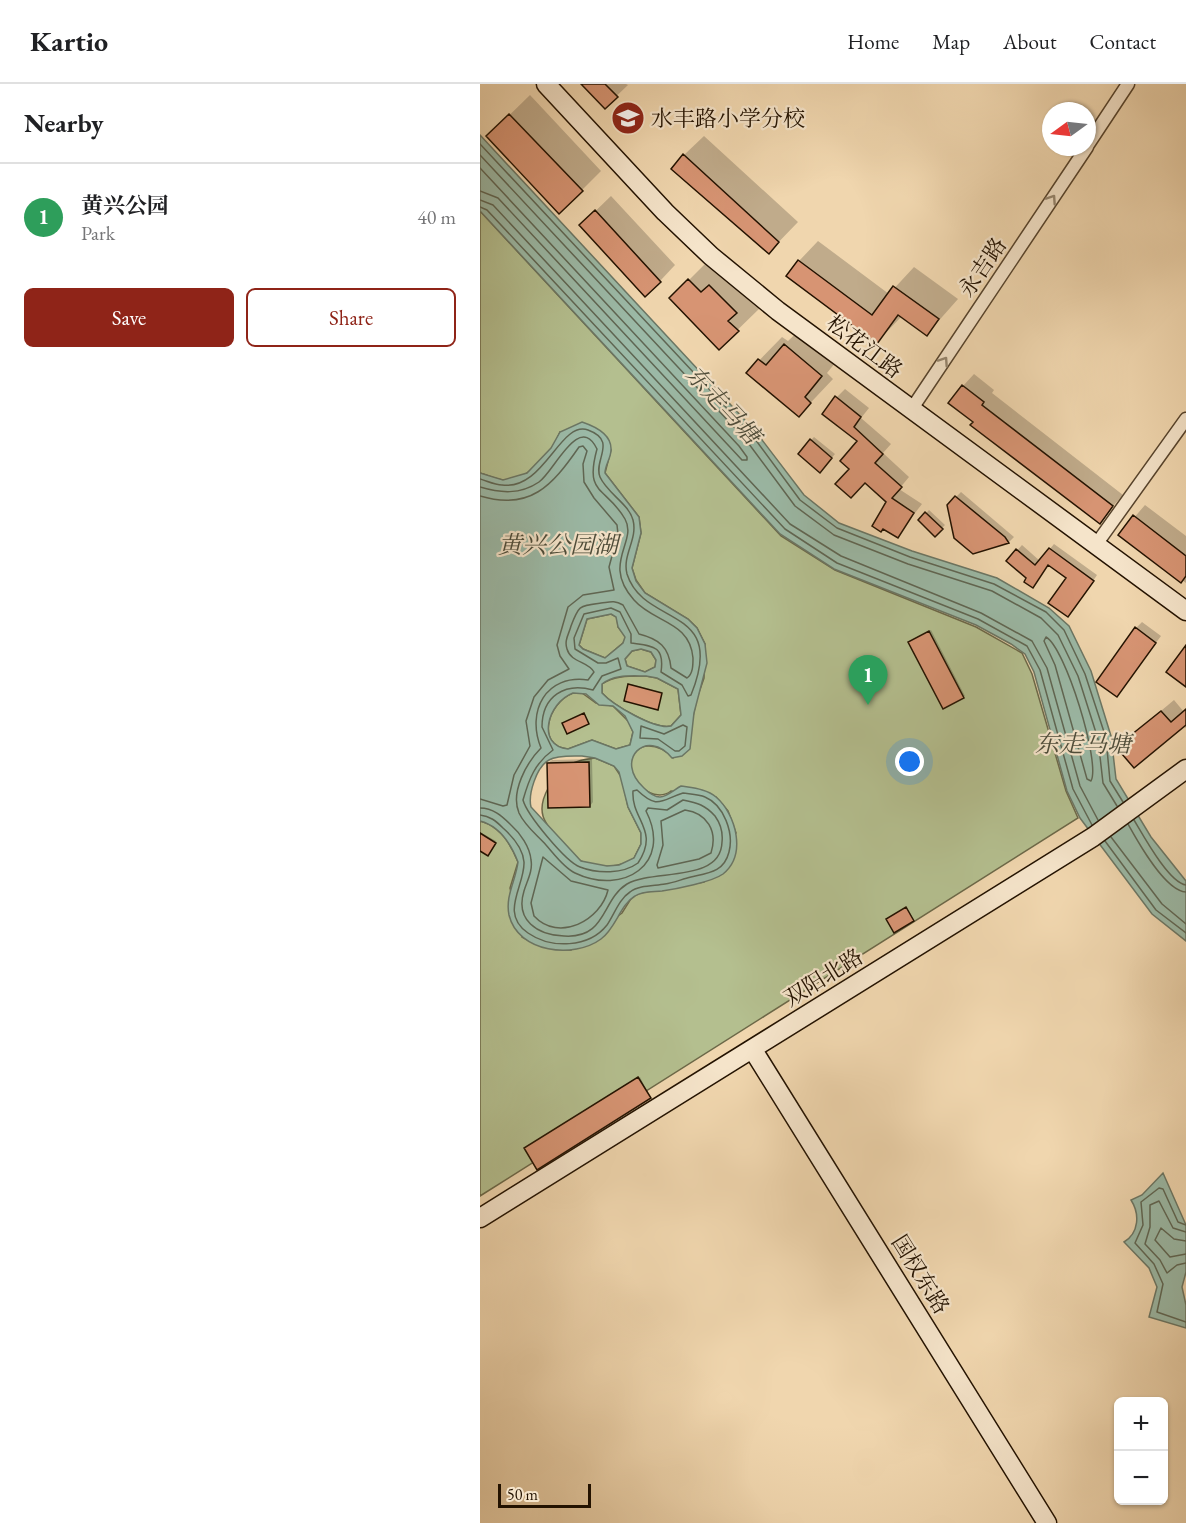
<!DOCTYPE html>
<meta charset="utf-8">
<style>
:root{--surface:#fff;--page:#f2f2f2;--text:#202124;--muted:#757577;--line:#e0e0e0;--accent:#8f2418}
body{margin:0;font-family:"EB Garamond","Noto Serif SC",serif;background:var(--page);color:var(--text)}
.controls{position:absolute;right:18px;bottom:18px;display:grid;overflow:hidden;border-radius:9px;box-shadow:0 2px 4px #0004}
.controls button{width:54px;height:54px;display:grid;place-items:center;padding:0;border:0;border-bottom:2px solid var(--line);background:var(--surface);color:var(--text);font:30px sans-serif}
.compass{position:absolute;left:562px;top:18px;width:54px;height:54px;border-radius:50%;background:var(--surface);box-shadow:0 2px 4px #0004;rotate:255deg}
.scale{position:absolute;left:18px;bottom:15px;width:93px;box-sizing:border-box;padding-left:6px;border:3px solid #231200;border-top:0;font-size:16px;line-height:21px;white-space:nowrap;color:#231200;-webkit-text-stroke:4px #f5e4ca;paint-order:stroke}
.you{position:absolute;left:430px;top:678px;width:21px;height:21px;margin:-15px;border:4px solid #fff;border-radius:50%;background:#1a73e8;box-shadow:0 0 0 9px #1a73e833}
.badge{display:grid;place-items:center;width:39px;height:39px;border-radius:50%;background:var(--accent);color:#fff;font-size:20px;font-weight:700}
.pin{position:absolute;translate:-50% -50px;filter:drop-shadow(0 2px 3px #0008)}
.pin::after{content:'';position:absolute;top:32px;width:21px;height:18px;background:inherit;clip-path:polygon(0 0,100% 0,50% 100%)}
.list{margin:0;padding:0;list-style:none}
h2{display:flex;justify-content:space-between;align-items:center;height:78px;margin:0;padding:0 24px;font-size:26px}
h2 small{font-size:20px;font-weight:400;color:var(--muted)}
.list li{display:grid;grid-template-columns:39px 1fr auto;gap:18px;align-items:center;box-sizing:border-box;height:108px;padding:0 24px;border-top:2px solid var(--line)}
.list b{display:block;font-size:22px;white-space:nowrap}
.list p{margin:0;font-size:20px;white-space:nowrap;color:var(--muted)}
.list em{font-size:20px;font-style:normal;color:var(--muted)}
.actions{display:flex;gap:12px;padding:18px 24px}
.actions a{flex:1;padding:14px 0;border:2px solid var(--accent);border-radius:9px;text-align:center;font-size:21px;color:var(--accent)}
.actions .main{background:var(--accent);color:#fff}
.map{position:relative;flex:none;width:706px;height:1439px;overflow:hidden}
header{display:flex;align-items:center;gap:36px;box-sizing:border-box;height:84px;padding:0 30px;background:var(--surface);border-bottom:2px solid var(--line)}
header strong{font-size:28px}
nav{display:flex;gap:33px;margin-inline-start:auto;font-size:21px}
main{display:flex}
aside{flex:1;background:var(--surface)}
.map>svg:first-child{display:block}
</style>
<header>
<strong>Kartio</strong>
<nav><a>Home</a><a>Map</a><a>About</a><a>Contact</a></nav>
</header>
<main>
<aside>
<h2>Nearby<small></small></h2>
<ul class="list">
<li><span class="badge" style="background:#2e9e5b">1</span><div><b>黄兴公园</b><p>Park</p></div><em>40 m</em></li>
</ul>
<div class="actions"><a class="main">Save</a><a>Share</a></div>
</aside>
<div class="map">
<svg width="706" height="1439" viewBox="0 0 706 1439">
<rect width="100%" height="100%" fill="#f0d6ae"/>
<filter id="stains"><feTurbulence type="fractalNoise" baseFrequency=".00333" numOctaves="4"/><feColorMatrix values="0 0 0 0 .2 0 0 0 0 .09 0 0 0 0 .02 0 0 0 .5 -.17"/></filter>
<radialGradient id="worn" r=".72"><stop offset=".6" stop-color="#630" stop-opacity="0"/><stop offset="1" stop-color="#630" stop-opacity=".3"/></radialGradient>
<path fill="#b4bf8f" stroke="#6c6848" stroke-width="1.5" d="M 0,127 L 301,452 L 355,486 L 496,543 L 542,569 L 552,590 L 586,707 L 598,734 L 0,1112 L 0,737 C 20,742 31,760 38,778 L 30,804 L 42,853 C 59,862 72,866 91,866 L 142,829 L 152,813 L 160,809 L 224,798 L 256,749 L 248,727 L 236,713 L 191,707 C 175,720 148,698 151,680 C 153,655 181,659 193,674 L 212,637 L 217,614 L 224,594 L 225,560 L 217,544 L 208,535 L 165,509 L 156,496 L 152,484 L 161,449 L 159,433 L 125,389 L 131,366 L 80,348 C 72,369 48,398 23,396 C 16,395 7,391 0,389 Z
M 131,530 L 137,533 L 138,543 L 146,553 L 143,559 L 125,574 L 103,565 L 99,561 L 107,535 Z
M 161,565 L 171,568 L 176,576 L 175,583 L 165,588 L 147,582 L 145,575 L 152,567 Z
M 166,592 L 177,594 L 198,605 L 201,631 L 191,642 C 175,646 133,621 122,609 L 122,600 C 135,591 151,592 166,592 Z
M 93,609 L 102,609 L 116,619 L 133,622 L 149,638 L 153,648 L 150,661 L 136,665 L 112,656 L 88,665 C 56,662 67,619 93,609 Z
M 115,674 L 134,682 L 142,694 L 148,723 L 161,749 L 161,760 L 154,774 C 141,784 116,785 101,777 C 91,772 66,743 63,732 C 58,715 74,690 89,681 C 96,677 106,675 115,674 Z"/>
<path fill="#9bb9a6" stroke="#6b7664" stroke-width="1.5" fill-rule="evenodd" d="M 0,51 L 276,348 L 324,411 L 359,439 L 432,467 L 517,494 L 569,524 L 589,542 L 611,587 L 631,652 L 636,695 L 671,753 L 706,797 L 706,857 L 672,830 L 600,734 L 587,707 L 554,588 L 545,570 L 531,560 L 496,541 L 354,485 L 300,450 L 0,127 Z
M 102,338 C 114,342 132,350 131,366 C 131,374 125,381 125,389 L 159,433 L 161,449 L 152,484 L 156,497 L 165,509 L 208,535 L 217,544 L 225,560 L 227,579 L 214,629 L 210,665 L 202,672 L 192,674 C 167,643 133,676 164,704 C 168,708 174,713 180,713 C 187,713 195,705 201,702 C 213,704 227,705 236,713 C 256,730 267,771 243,790 C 232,798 196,805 182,807 C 173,808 162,807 155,812 C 140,821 136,844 121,855 C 94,875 38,869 29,831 C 25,812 36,796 38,778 C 31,760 20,742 0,737 L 0,389 L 23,396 L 47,389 L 71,364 L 80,348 ZM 131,530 L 136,533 L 138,543 L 145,553 L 143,559 L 125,574 L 103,565 L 99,561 L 107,535 ZM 161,565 L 171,568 L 176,576 L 175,583 L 165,588 L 147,582 L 145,575 L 152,567 ZM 166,592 L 177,594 L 198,605 L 201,631 L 191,642 C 175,646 133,621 122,609 L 122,600 C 134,590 151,592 166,592 ZM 93,609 L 106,610 L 119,621 L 133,622 L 145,632 L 153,648 L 150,661 L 136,665 L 112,656 L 88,665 C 56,662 67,619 93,609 ZM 102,672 L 115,674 L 134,682 L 139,688 L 148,723 L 161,749 L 161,760 L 154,774 L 139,781 L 127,782 L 101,777 L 51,723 C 48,711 56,683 69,676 C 77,671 92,672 102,672 Z
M 683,1089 L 706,1141 L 706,1188 L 702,1203 L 706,1221 L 706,1244 L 669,1233 L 677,1203 L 669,1184 L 644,1158 C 659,1149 660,1130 651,1116 L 662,1111 Z"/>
<path fill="#0003" d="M 103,0 L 146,0 L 148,1 L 125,23 Z
M 50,11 L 121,87 L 102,106 L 8,52 Z
M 224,52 L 318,138 L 289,168 L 204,71 Z
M 131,112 L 195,181 L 180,197 L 101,141 Z
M 338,157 L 409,210 L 434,183 L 478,215 L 447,250 L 422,232 L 397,258 L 319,177 Z
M 232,173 L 245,187 L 253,179 L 278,205 L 281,223 L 239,264 L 191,214 Z
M 328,238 L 364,268 L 347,289 L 353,295 L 319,331 L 268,288 L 302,253 L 308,257 Z
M 494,290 L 514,306 L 512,309 L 643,411 L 619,438 L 495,338 L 483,302 Z
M 365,305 L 389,324 L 381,334 L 411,360 L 403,369 L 429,393 L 419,405 L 442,420 L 417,452 L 408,418 L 371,385 L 379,357 L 356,314 Z
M 334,353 L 355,370 L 343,384 L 331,356 Z
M 481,408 L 534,453 L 529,458 L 493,468 L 476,413 Z
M 665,421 L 706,452 L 706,499 L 640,450 Z
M 449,426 L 465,441 L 455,451 L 440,436 Z
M 574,460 L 617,491 L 593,527 L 588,493 L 569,480 L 553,502 L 548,494 L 528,477 L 542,461 L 560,477 Z
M 662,538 L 681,552 L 637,611 L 656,544 Z
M 451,546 L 485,612 L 483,613 L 431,557 Z
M 151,600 L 182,608 L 179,623 L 150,601 Z
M 694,616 L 704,628 L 706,626 L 706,644 L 703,642 L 638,663 Z
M 112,675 L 113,718 L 110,722 L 68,679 L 72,676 Z
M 0,748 L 16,757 L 9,768 L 0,765 Z
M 427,823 L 433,835 L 409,834 Z
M 160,993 L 170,1013 L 47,1063 Z"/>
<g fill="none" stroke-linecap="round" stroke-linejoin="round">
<path stroke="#5f6653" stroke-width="1.5" d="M 0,60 L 272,351 L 320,416 L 357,444 L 430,473 L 514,500 L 566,528 L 584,546 L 605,590 L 626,654 L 630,697 L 643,718
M 0,71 L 266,356 L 315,422 L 354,451 L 428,480 L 512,507 L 561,534 L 578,551 L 598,592 L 618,655 L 623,699 L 637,722
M 0,84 L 259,362 L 267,373 L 267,376 L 262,376 L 18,114 L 0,107
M 0,116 L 13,121 L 310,440 L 361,472 L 501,529 L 552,557 L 567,584 L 600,702 L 618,736
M 0,123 L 7,126 L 305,445 L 357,479 L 498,535 L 547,562 L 560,586 L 593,705 L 612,741
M 0,395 C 7,397 15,401 22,401 C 64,407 80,336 108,346 C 138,357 113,376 120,393 C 127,409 149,420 153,436 C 158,455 142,471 147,490 C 164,544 248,520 211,611 L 208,612 L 202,601 L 181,588 C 185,561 172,562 151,559 L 151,550 L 140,528 L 131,524 L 104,530 L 94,554 L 95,565 L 118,579 L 126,579 L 138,574 L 141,585 L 122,592 L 113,606 C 85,598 62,612 62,643 L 73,666 C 55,679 49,695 43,716 C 47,731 86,778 100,783 C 118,790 143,790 158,779 C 180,746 151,736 153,707 L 157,706 C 178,726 181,716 203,709 C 210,710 219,710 225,713 C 244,721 254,749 249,768 C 244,788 229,789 211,793 C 202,795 194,799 185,800 C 174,802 159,801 150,808 C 139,815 134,831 127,841 C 109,864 71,865 48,849 C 19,829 45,802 44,778 C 43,765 32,752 23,744 C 16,737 10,732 0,731
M 0,403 C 20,409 40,411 59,398 C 74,388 99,328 117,365 C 104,412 126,402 145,435 C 158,458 121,479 154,516 C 174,539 210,537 213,574 C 213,581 213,590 207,594 L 191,584 C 189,563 179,555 159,550 L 143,521 C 134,516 130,518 121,519 C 99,522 99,521 91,542 C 89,550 84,556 87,565 C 91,579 108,577 114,588 L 108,596 C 66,590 46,627 61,664 C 47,678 30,708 39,729 C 45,742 57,751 66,761 C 74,770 84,784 95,789 C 143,812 193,780 166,727 L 168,724 L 187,726 L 203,716 C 218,719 225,721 235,732 C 240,739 243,749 242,758 C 241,799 173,785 147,800 C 121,816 127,855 84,852 C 57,851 35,836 44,807 C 47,797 53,787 51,776 C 50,763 40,749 31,741 C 22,732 13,724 0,724
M 0,412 C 50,427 72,402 99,363 L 103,362 L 107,367 L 103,380 L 104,398 L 114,414 L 137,441 L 138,450 L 129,483 L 134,506 L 103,511 L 88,523 L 77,561 L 80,572 L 89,585 L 68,596 L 54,613 L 46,637 L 50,662 L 34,691 L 27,721 L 23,722 L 0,715
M 566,553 C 585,563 621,679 611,697 L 607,695 L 575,581 L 564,557 Z
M 203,641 L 207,643 L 205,662 L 199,667 L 195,667 L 178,655 L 160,654 L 161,642 L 184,650 Z
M 205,726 C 227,729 238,747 231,769 L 219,775 L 178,784 L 177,781 L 183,761 L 181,737 Z
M 654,736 C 663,751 689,799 706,801
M 648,740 C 658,758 685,807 706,808
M 631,753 L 682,820 L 706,840
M 625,757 L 676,826 L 706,849
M 63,773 L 91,797 L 128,806 C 121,836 79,859 54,832 L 51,819 Z
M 706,1141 L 698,1138 L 683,1105 L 679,1104 L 661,1118 L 663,1141 L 655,1159 L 674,1180 L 683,1200 L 677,1228 L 706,1238
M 706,1148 L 693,1144 L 679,1117 L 670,1121 L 670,1143 L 665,1160 L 680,1176 L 687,1189 L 697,1181 L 706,1179
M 706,1157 L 694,1155 L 681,1144 L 675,1156 L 690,1173 L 706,1170"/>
</g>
<path fill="#d79473" stroke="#231200" stroke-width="1.5" d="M 101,0 L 125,0 L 138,13 L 125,25 Z
M 29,30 L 103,107 L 79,130 L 6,52 Z
M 203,70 L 299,158 L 289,170 L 191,85 Z
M 115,126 L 181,198 L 165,213 L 99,141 Z
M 318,176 L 392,231 L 413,202 L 459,235 L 447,252 L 418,231 L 397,260 L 306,192 Z
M 208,195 L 221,208 L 229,201 L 257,229 L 248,237 L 259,247 L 239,266 L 189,214 Z
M 304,260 L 342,292 L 325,313 L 331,319 L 319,333 L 266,289 L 278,275 L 286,281 Z
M 482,301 L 504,318 L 502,321 L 633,422 L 620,440 L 490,341 L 493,338 L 468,319 Z
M 355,312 L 381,333 L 374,343 L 403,370 L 395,379 L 422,403 L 412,414 L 434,429 L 418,454 L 403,445 L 401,448 L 392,442 L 406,418 L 385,399 L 371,414 L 355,400 L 369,385 L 360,377 L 377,357 L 342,330 Z
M 330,355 L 352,374 L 340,389 L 318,370 Z
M 475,412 L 525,453 L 529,459 L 493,470 L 474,454 L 467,421 Z
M 445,428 L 463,445 L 455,453 L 438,436 Z
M 653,431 L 706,472 L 706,492 L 701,499 L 638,451 Z
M 569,464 L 614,497 L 588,533 L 568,519 L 586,494 L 568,481 L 553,504 L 544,498 L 546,494 L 526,477 L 536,465 L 555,481 Z
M 655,543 L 676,559 L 637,613 L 616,598 Z
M 449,547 L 484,614 L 463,625 L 428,558 Z
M 706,561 L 706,603 L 686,588 Z
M 148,600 L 182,609 L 178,626 L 144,617 Z
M 706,625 L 706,641 L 654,684 L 636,663 L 681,627 L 691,638 Z
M 104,629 L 109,640 L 87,650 L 82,639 Z
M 109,678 L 110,723 L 68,724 L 67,679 Z
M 0,749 L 16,759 L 8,772 L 0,767 Z
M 426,823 L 434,837 L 414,849 L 406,835 Z
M 158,993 L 171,1014 L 57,1086 L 44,1064 Z"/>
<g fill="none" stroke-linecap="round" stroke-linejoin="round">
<g stroke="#56432c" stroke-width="15">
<path id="street" d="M 607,62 L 648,0
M 431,326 L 607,63
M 615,462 L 706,335"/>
</g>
<g stroke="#231200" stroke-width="21">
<path id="secondary" d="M 66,0 L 185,128 L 231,172 L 298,227 L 706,527
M 273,966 L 567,1439
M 0,1134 L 613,753 L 706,685"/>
</g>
<use href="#street" stroke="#f5e4ca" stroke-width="12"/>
<use href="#secondary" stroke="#f5e4ca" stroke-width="18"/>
</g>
<defs><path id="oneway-chevron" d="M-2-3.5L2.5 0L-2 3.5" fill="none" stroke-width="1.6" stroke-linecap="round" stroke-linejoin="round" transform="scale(1.5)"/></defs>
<g stroke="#96866f">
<use href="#oneway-chevron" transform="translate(572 115) rotate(-56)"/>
<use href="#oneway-chevron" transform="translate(464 277) rotate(-56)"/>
</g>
<defs>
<g id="school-disc" transform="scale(1.725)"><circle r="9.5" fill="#8f2418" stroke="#f5e4ca"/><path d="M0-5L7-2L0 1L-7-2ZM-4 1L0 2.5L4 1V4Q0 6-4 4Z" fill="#fff"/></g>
</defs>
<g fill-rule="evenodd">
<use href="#school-disc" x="148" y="34"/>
</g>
<g text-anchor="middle" stroke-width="4.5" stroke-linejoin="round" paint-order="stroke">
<g font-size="22" fill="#231200" stroke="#f5e4ca" text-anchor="start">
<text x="171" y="42">水丰路小学分校</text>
</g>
<g font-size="22" fill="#231200" stroke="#f5e4ca">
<text transform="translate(502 183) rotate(-56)" y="8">永吉路</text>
<text transform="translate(385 262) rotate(37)" y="8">松花江路</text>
<text transform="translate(343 893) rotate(-32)" y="8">双阳北路</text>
<text transform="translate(441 1190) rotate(58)" y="8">国权东路</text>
</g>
<g font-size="24" font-style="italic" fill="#4d4c3a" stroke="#f5e4ca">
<text transform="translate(243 321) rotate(47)" y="8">东走马塘</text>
<text x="78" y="469">黄兴公园湖</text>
<text x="603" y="668">东走马塘</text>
</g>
</g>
<rect width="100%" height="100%" filter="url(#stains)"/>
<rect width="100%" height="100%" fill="url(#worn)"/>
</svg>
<div class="controls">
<button>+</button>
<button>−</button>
</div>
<svg class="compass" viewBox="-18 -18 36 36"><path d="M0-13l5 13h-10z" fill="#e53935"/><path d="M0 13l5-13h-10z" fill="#757577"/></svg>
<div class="scale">50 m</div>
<div class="you"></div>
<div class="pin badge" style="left:388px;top:621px;background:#2e9e5b">1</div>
</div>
</main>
